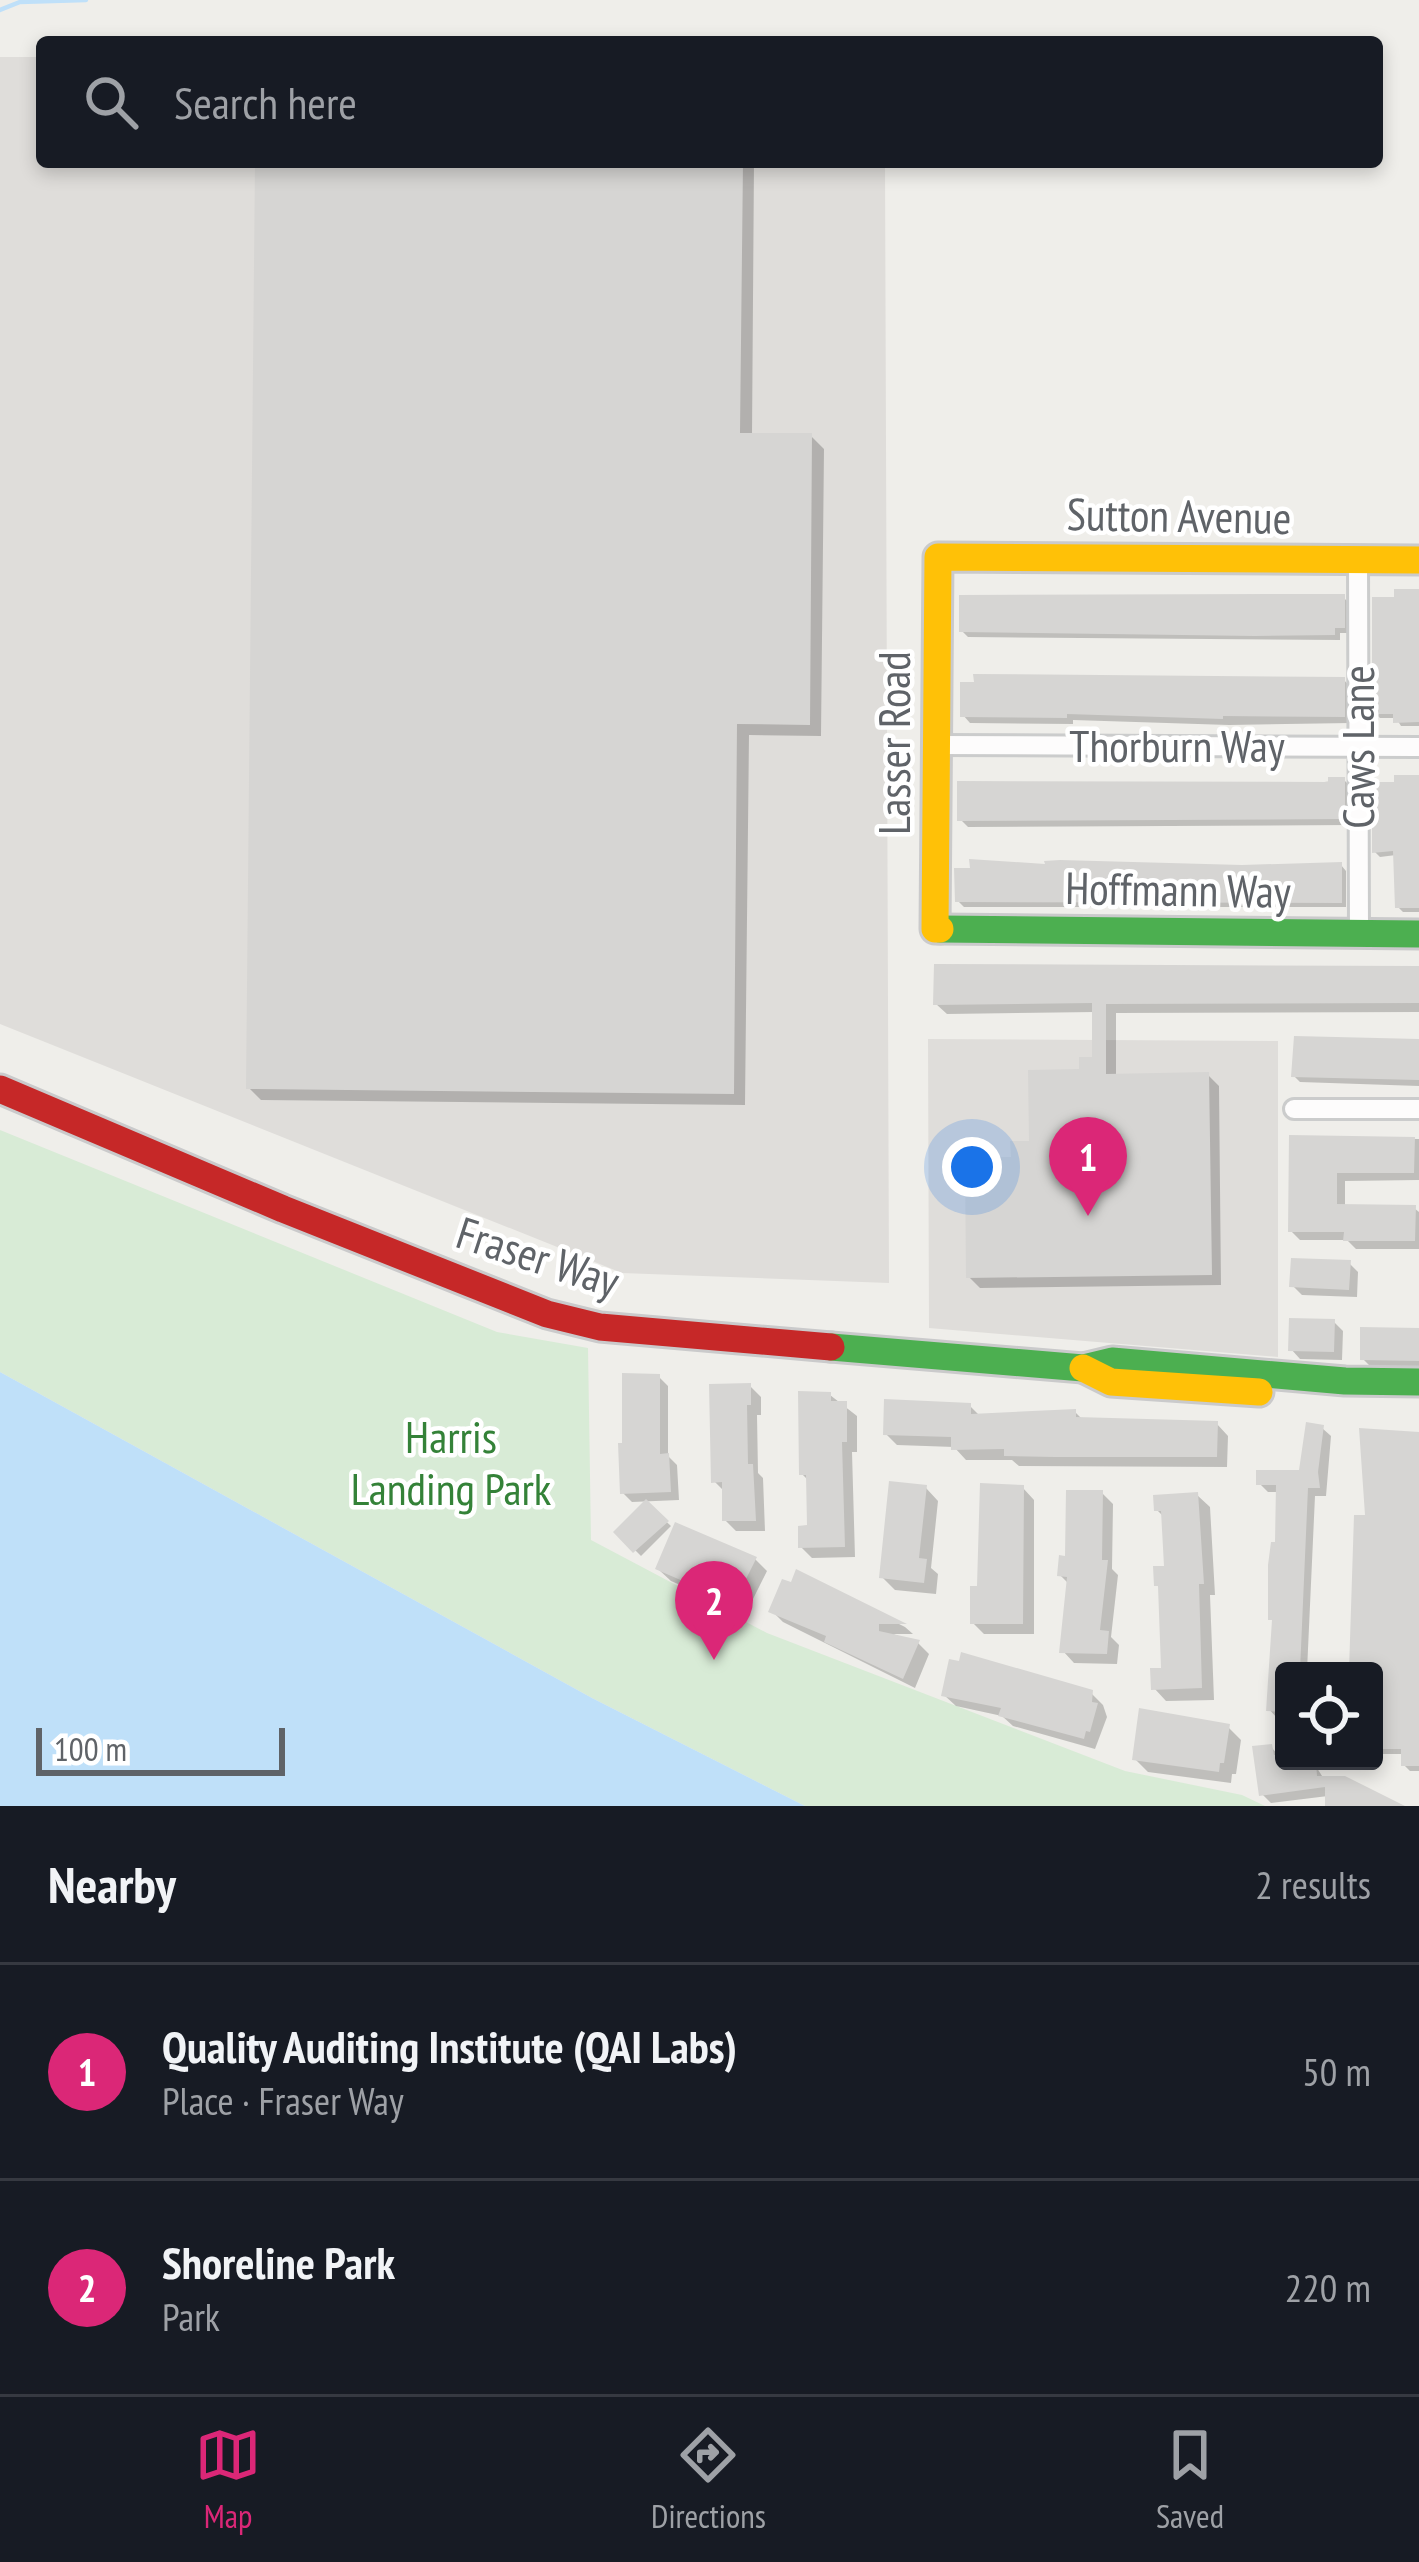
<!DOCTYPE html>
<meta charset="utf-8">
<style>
:root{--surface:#171b24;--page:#242831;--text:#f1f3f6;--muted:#9ea1a6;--line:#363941;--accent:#db2777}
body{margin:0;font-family:"PT Sans Narrow",sans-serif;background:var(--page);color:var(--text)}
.controls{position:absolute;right:36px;bottom:36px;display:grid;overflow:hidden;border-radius:12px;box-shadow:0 6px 18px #0003}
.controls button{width:108px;height:108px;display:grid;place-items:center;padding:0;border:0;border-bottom:3px solid var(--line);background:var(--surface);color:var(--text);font:60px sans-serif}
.scale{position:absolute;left:36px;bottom:30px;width:249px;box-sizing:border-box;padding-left:12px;border:6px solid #5f6368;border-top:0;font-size:33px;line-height:42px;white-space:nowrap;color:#5f6368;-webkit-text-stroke:9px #fff;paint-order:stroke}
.you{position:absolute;left:972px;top:1167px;width:42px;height:42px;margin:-30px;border:9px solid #fff;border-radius:50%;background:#1a73e8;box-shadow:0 0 0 18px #1a73e833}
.badge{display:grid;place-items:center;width:78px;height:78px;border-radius:50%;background:var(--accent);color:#fff;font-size:39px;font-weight:700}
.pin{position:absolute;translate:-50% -99px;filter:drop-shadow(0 3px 6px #0008)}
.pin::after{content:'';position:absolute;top:63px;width:42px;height:36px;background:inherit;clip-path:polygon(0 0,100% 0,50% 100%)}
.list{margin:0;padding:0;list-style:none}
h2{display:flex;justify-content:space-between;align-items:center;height:156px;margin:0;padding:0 48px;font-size:51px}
h2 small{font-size:39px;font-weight:400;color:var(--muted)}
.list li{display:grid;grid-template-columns:78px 1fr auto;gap:36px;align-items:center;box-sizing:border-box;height:216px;padding:0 48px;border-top:3px solid var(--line)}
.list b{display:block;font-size:45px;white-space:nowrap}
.list p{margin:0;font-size:39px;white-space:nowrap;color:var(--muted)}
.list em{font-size:39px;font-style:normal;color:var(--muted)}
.icon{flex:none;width:66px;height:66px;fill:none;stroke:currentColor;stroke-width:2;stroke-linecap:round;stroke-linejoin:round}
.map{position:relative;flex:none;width:1419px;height:1806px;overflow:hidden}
.search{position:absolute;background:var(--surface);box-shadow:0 6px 18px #0003;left:36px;right:36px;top:36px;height:132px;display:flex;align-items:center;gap:30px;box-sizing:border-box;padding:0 42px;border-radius:12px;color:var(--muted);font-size:45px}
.sheet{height:588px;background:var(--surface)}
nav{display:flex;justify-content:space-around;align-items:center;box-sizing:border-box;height:168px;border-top:3px solid var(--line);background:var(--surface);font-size:33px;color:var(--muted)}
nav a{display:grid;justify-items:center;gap:6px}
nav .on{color:var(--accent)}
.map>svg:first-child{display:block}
</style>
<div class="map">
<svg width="1419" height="1806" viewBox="0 0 1419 1806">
<rect width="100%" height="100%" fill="#efeeea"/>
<path fill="#dfddda" d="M 0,57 L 42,57 L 42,162 L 885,162 L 889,1283 L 622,1273 L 0,1024 Z
M 928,1039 L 1278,1041 L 1278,1357 L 929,1328 Z"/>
<path fill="#d8ebd6" d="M 0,1130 L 497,1332 L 588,1348 L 591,1540 L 767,1633 L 1125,1771 L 1242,1795 L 1265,1806 L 805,1806 L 592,1698 L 0,1372 Z"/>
<path fill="#bfe0f9" d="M 0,1372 L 592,1698 L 805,1806 L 0,1806 Z"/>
<path fill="#0003" d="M 258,162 L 754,162 L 752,436 L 811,436 L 824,449 L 821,736 L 749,735 L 745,1105 L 261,1100 L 249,1088 Z
M 1419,592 L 1419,726 L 1401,726 L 1396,718 L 1380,718 L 1375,713 L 1397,600 Z
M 1343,597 L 1350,604 L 1350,633 L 1340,633 L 1340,640 L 968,637 L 962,631 Z
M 1344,680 L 1351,688 L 1351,723 L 1229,725 L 1073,720 L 1073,724 L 970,723 L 963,715 Z
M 1419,778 L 1419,912 L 1403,912 L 1398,907 L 1396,855 L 1380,857 L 1375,852 Z
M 1344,780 L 1352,788 L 1352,825 L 968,827 L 960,819 Z
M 989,865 L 1341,865 L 1346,871 L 1346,907 L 964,907 L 958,901 L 973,871 Z
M 1419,971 L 1419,1012 L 1116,1013 L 1116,1076 L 1208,1075 L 1219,1086 L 1221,1285 L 980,1288 L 969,1277 L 1014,1160 L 1032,1144 L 1082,1072 L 1095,1060 L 1095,1012 L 947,1014 L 936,1004 Z
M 1419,1043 L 1419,1086 L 1300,1082 L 1294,1076 Z
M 1292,1138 L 1419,1139 L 1419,1180 L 1345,1181 L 1345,1207 L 1414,1208 L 1419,1212 L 1419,1249 L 1356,1249 L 1347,1240 L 1300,1240 L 1291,1231 Z
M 1349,1263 L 1358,1272 L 1357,1297 L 1302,1295 L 1293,1286 Z
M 1334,1322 L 1343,1331 L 1342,1360 L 1300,1359 L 1291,1349 Z
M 1419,1331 L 1419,1368 L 1372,1368 L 1363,1359 Z
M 659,1377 L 668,1386 L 668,1456 L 677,1465 L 679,1500 L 632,1502 L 623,1493 Z
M 750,1386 L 761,1397 L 761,1415 L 757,1415 L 758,1473 L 763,1478 L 765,1531 L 736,1531 L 725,1520 L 725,1492 L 714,1481 Z
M 830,1395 L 857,1416 L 857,1452 L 852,1452 L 855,1557 L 812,1558 L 801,1547 L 810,1528 L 809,1481 L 802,1474 Z
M 970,1406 L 980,1416 L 1075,1412 L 1083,1420 L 1217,1424 L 1228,1436 L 1227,1467 L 1019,1466 L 1012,1460 L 966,1460 L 954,1447 L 897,1445 L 886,1434 Z
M 1322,1428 L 1331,1436 L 1326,1496 L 1315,1496 L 1307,1671 L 1284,1671 L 1284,1718 L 1277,1718 L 1269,1709 L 1279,1492 L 1268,1492 L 1259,1483 L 1302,1473 Z
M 1419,1435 L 1419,1771 L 1410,1771 L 1404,1765 L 1404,1754 L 1374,1754 L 1374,1671 L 1351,1671 L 1368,1518 Z
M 926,1488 L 938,1501 L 931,1568 L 938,1574 L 936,1594 L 895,1590 L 882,1577 Z
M 1023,1488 L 1034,1500 L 1034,1634 L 984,1634 L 973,1623 L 980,1589 Z
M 1102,1493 L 1113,1504 L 1112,1569 L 1118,1575 L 1111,1637 L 1119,1645 L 1117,1664 L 1074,1663 L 1063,1651 L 1069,1584 L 1060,1575 Z
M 1197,1495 L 1210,1507 L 1215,1595 L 1210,1595 L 1214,1700 L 1166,1701 L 1154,1688 L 1164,1671 L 1161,1590 L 1157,1585 L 1167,1569 L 1164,1517 L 1157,1510 Z
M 646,1503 L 671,1526 L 641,1556 L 617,1532 Z
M 755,1559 L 767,1571 L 746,1613 L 671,1581 L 658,1569 Z
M 798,1573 L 905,1627 L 913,1634 L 893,1634 L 918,1643 L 929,1654 L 915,1688 L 783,1622 L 772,1611 Z
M 1091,1693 L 1103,1705 L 1107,1717 L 1095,1749 L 1013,1726 L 1002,1716 L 956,1706 L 944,1695 Z
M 1228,1727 L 1241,1740 L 1236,1774 L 1232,1774 L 1231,1783 L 1148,1772 L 1135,1759 Z
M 1271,1747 L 1284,1761 L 1305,1761 L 1308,1766 L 1315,1765 L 1324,1779 L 1344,1780 L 1397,1806 L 1328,1806 L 1328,1796 L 1271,1803 L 1262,1794 L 1256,1749 Z"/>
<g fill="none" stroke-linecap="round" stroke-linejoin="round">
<path stroke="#bfe0f9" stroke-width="4.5" d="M 0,10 L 20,2 L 86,0"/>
</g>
<path fill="#d6d5d3" d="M 255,162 L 743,162 L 740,433 L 812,433 L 810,725 L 737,724 L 734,1094 L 246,1089 Z
M 1394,589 L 1419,589 L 1419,722 L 1393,723 L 1393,714 L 1372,714 L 1372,597 L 1394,597 Z
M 1306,594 L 1345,594 L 1345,628 L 1335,628 L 1335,635 L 1255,636 L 959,632 L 959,595 Z
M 973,674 L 1345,677 L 1345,717 L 1223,716 L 1223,719 L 1067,714 L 1067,718 L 960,717 L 960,682 L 974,682 Z
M 1394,775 L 1419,775 L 1419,908 L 1395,908 L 1393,851 L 1372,853 L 1372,782 L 1394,782 Z
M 1328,777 L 1345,777 L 1345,819 L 957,821 L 957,781 L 1328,782 Z
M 969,859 L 1045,864 L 1044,861 L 1060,860 L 1242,865 L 1342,862 L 1342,903 L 955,902 L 954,868 L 970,868 Z
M 934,964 L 1419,966 L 1419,1003 L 1106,1004 L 1106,1074 L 1209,1072 L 1212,1275 L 966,1278 L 965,1157 L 1011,1157 L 1010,1141 L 1029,1141 L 1028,1070 L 1079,1069 L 1079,1057 L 1092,1057 L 1092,1003 L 933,1005 Z
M 1294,1036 L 1419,1039 L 1419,1080 L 1291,1077 Z
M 1289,1135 L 1415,1137 L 1414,1173 L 1337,1173 L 1337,1204 L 1416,1205 L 1415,1241 L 1343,1241 L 1344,1232 L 1288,1232 Z
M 1291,1258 L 1351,1260 L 1349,1290 L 1289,1287 Z
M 1289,1318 L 1335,1319 L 1334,1352 L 1288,1351 Z
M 1360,1327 L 1419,1328 L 1419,1361 L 1360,1360 Z
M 622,1373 L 660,1374 L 660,1454 L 669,1453 L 671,1492 L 620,1494 L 618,1443 L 622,1443 Z
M 751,1383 L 751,1405 L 747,1405 L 748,1464 L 753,1464 L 756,1521 L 722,1521 L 722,1482 L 711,1483 L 709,1384 Z
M 798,1391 L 831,1392 L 831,1401 L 847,1401 L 847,1442 L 842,1442 L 845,1547 L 798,1548 L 798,1526 L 807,1525 L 806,1475 L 799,1475 Z
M 884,1399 L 971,1403 L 971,1414 L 1076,1409 L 1076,1417 L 1218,1421 L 1217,1457 L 1055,1457 L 1004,1456 L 1004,1449 L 951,1450 L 951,1437 L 883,1435 Z
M 1306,1422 L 1324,1425 L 1318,1472 L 1320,1488 L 1308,1488 L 1300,1671 L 1284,1671 L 1284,1712 L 1266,1711 L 1272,1620 L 1268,1620 L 1268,1565 L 1271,1542 L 1275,1542 L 1276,1485 L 1256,1485 L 1256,1470 L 1299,1470 Z
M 1359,1428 L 1419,1432 L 1419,1766 L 1401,1766 L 1401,1749 L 1374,1749 L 1374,1671 L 1349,1671 L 1354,1515 L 1365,1515 Z
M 889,1481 L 927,1485 L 919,1558 L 927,1559 L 924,1583 L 879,1578 Z
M 980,1483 L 1024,1485 L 1023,1624 L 970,1624 L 970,1586 L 977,1586 Z
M 1066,1490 L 1103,1490 L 1102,1560 L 1108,1560 L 1100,1630 L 1109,1631 L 1107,1654 L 1059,1653 L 1067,1577 L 1057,1576 L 1059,1555 L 1065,1556 Z
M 1198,1492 L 1204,1584 L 1199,1584 L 1202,1688 L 1151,1690 L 1150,1668 L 1161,1668 L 1158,1586 L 1154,1586 L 1153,1566 L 1164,1566 L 1161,1511 L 1154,1511 L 1153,1495 Z
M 646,1499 L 669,1521 L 633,1553 L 613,1532 Z
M 675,1522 L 757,1557 L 734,1603 L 655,1569 Z
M 796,1569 L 907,1624 L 879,1624 L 879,1631 L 920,1640 L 903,1679 L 824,1642 L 826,1636 L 768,1612 L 782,1579 L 791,1582 Z
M 961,1652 L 1093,1690 L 1092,1702 L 1098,1703 L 1090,1732 L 1086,1731 L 1084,1739 L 998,1716 L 1001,1708 L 941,1696 L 949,1659 L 959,1661 Z
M 1139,1708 L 1230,1724 L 1224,1763 L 1220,1763 L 1219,1772 L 1132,1760 Z
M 1272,1744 L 1274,1755 L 1284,1754 L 1284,1761 L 1316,1762 L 1317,1776 L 1345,1776 L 1405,1806 L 1325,1806 L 1325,1787 L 1259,1796 L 1252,1746 Z"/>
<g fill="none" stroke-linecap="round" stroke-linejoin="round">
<g stroke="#cbcccc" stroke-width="24">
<path id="street" d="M 1358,560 L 1359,934
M 936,745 L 1419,747
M 1294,1109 L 1419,1109"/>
</g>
<g stroke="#cacacb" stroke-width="33">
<path id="fast" d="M 940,929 L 1419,934
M 831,1347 L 1083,1368 L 1112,1361 L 1345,1381 L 1419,1382"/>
</g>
<g stroke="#cacacb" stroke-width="33">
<path id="slow" d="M 940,929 L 935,929 L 938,557 L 1419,560
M 1083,1368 L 1111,1382 L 1259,1392"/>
</g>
<g stroke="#cacacb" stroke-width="33">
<path id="jam" d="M 0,1089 L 283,1209 L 547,1314 L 600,1327 L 831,1347"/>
</g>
<use href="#street" stroke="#fdfcfc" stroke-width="18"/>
<use href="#fast" stroke="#4caf50" stroke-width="27"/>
<use href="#slow" stroke="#ffc107" stroke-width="27"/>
<use href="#jam" stroke="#c62828" stroke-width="27"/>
</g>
<g text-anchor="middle" stroke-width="9" stroke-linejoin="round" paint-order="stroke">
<g font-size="45" fill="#5f6368" stroke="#fff">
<text transform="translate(1179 516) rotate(1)" y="16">Sutton Avenue</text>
<text transform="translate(894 743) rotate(-90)" y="16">Lasser Road</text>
<text x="1177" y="762">Thorburn Way</text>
<text transform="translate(1358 747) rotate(-90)" y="16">Caws Lane</text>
<text transform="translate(1178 890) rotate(1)" y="16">Hoffmann Way</text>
<text transform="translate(538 1257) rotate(18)" y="16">Fraser Way</text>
</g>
<g font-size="45" fill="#348238" stroke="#fff">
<text x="451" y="1453">Harris<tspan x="451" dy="52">Landing Park</tspan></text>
</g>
</g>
</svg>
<div class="controls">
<button><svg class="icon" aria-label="locate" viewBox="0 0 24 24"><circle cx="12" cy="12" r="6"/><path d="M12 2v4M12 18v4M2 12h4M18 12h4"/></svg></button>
</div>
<div class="scale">100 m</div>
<div class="you"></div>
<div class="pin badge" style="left:1088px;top:1216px">1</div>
<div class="pin badge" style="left:714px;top:1660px">2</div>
<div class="search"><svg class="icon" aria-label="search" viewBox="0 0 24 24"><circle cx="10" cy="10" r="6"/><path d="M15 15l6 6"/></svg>Search here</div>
</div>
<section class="sheet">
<h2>Nearby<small>2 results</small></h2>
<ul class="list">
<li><span class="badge">1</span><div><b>Quality Auditing Institute (QAI Labs)</b><p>Place · Fraser Way</p></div><em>50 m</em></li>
<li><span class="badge">2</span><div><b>Shoreline Park</b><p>Park</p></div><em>220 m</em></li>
</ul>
</section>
<nav>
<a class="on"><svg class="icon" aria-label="map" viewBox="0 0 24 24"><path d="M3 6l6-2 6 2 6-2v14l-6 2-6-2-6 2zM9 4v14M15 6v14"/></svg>Map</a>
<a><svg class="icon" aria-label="directions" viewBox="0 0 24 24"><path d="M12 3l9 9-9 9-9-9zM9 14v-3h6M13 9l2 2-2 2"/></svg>Directions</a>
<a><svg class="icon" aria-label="saved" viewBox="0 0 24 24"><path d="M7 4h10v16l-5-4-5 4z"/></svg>Saved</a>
</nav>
